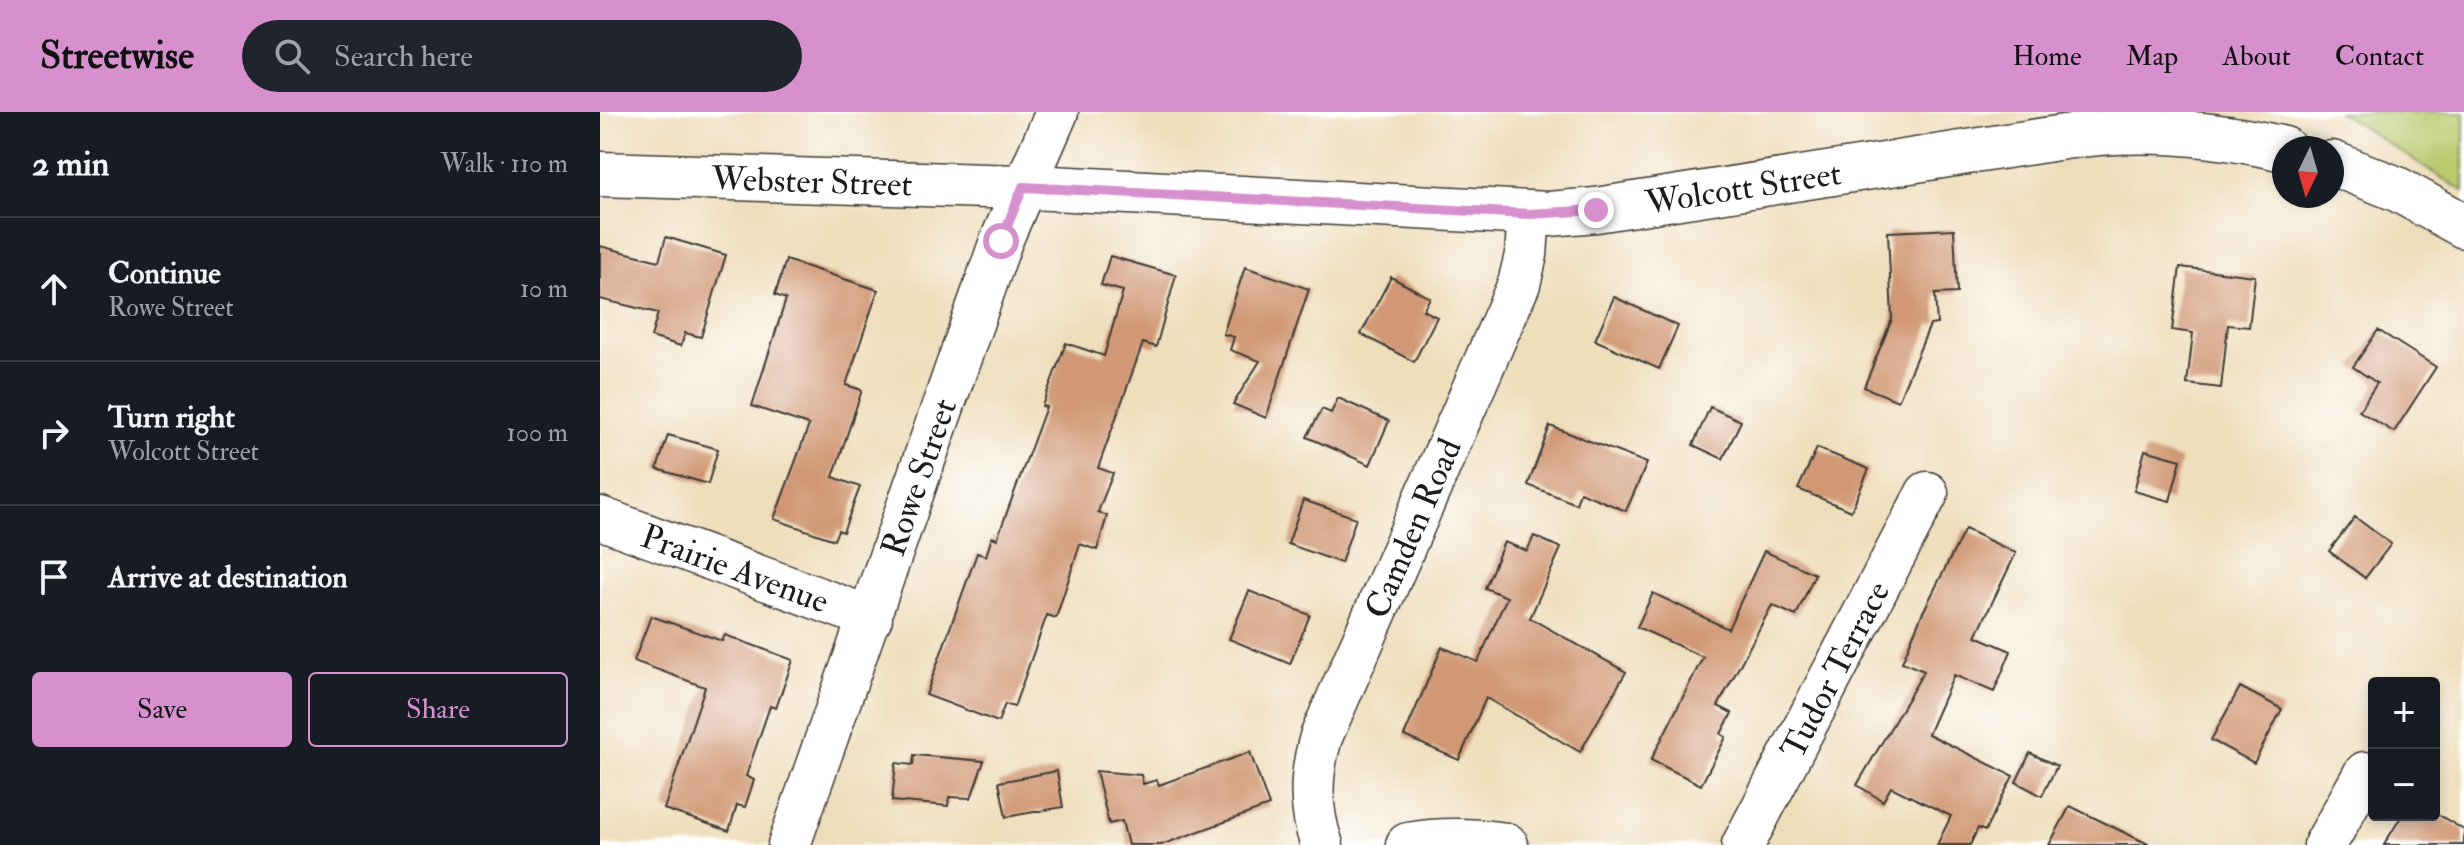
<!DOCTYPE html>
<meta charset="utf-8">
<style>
:root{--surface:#171b24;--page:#20242c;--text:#f1f3f6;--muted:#9ea1a6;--line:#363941;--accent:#d690ce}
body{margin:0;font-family:"IM FELL Double Pica",serif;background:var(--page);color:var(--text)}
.controls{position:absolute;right:24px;bottom:24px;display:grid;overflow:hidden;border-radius:8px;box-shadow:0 4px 12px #0003}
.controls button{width:72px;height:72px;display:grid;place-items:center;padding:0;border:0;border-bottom:2px solid var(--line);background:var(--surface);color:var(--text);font:40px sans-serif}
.compass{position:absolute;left:1672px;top:24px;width:72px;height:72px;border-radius:50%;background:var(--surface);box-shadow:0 4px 12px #0003;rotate:185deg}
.stop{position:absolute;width:24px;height:24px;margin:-18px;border:6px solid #d690ce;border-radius:50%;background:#fff}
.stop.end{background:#d690ce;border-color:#fff;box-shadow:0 2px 8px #0008}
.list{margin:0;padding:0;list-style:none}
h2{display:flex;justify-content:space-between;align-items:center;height:104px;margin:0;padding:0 32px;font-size:34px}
h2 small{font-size:26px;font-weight:400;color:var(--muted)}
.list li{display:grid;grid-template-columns:52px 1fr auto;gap:24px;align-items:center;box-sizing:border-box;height:144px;padding:0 32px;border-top:2px solid var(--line)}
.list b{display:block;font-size:30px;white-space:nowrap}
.list p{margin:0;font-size:26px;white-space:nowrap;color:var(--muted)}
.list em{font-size:26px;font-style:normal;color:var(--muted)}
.actions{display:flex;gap:16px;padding:24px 32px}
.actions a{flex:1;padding:18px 0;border:2px solid var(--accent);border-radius:8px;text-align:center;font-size:28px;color:var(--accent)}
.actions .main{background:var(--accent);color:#111}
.icon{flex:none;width:44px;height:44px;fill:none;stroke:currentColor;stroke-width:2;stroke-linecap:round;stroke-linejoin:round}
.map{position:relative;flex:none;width:1864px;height:733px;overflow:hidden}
header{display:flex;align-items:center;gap:48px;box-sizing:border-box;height:112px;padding:0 40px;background:var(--accent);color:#111}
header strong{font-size:38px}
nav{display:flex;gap:44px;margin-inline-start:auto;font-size:28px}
.search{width:560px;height:72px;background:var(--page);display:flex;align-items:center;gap:20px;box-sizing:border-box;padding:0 28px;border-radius:44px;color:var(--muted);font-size:30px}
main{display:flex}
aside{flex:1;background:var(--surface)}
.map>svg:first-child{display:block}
</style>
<header>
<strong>Streetwise</strong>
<div class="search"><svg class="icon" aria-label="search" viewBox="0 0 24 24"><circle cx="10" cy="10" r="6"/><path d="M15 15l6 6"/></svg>Search here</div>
<nav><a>Home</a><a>Map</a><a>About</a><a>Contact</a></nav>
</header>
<main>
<aside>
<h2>2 min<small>Walk · 110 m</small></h2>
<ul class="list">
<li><svg class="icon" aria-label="ahead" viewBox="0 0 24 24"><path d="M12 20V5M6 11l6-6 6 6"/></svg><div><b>Continue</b><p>Rowe Street</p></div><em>10 m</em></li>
<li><svg class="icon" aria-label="right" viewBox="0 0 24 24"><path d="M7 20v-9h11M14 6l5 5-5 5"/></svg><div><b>Turn right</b><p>Wolcott Street</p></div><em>100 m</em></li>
<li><svg class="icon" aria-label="arrive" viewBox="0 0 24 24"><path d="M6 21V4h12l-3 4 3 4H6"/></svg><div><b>Arrive at destination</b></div></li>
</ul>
<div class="actions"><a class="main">Save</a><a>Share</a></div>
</aside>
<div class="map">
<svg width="1864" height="733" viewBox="0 0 1864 733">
<rect width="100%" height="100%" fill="#fff"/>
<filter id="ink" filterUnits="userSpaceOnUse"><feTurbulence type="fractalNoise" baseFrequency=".0125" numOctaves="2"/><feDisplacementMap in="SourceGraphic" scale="16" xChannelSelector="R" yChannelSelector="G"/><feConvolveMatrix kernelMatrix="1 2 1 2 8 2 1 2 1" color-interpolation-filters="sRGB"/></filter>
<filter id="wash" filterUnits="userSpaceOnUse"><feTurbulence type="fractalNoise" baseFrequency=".006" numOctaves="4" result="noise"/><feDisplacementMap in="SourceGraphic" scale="32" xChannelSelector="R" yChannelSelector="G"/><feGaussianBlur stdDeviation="1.8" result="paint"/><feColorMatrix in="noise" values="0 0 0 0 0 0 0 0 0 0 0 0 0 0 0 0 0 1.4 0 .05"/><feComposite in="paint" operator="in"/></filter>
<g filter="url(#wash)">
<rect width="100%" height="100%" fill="#efdebc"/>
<path fill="#b8c96c" stroke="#6a7244" stroke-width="2" d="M 1739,0 L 1864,0 L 1864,80 Z"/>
<g id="blocks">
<path fill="#d09875" d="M 1354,117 L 1357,181 L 1335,182 L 1337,212 L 1330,213 L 1298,289 L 1264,275 L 1292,207 L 1288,120 Z
M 66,125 L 126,143 L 101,225 L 85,221 L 81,234 L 51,225 L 58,201 L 0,187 L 0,134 L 59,149 Z
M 510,144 L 576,163 L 556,235 L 543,231 L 498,356 L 513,361 L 498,400 L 507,404 L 497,438 L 480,432 L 456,506 L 447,503 L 414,595 L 405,592 L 398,610 L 326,583 L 377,441 L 386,444 L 392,425 L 397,427 L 446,295 L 442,294 L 466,231 L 504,244 L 523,179 L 501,173 Z
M 186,148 L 278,178 L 246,273 L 262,278 L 233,365 L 260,375 L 243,420 L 238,418 L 234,428 L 174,407 L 209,313 L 152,294 L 186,187 L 175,183 Z
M 645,155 L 709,177 L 666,306 L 633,292 L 660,249 L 630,238 L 634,225 L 623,222 Z
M 1580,155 L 1655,164 L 1649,215 L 1628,213 L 1621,276 L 1587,272 L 1593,221 L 1572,218 Z
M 791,165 L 830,186 L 823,198 L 837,205 L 814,250 L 761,222 Z
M 1014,185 L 1078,214 L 1059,257 L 995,228 Z
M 1778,218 L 1836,255 L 1794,320 L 1759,299 L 1777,271 L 1753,255 Z
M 738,286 L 789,309 L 770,353 L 707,325 L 722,297 L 731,301 Z
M 1110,295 L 1141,309 L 1123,347 L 1093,333 Z
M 950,314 L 1047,351 L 1026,399 L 980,380 L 976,392 L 928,373 Z
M 68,323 L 118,337 L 108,372 L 57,357 Z
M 1217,336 L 1269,357 L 1251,399 L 1198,377 Z
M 1545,338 L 1581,348 L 1570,389 L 1534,379 Z
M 703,388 L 756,406 L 741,451 L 688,432 Z
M 1755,405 L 1791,432 L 1765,466 L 1729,439 Z
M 1365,417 L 1416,441 L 1376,524 L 1411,539 L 1394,580 L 1354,563 L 1328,622 L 1413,664 L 1385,719 L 1378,716 L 1370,733 L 1337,733 L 1351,704 L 1291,675 L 1283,689 L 1257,673 L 1324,559 L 1302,550 L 1322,502 Z
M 934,424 L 961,436 L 930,506 L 1026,560 L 980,640 L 886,586 L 859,648 L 804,624 L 842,535 L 878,550 L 907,485 L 885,476 L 904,430 L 927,439 Z
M 1164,439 L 1215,462 L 1196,504 L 1172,493 L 1118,594 L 1132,601 L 1121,622 L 1126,625 L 1101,673 L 1051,648 L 1103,545 L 1037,515 L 1053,481 L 1128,517 Z
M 649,479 L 710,503 L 690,552 L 629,527 Z
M 51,504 L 122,529 L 125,523 L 193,548 L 176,596 L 170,594 L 146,664 L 154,668 L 145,695 L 137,693 L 129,719 L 64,697 L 105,575 L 34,549 Z
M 1640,575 L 1682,597 L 1654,651 L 1611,628 Z
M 650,640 L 669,694 L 561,733 L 528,733 L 522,709 L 509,712 L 496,659 L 541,663 L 543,672 L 557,668 L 559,673 Z
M 1430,641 L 1457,654 L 1442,684 L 1416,670 Z
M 314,643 L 384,649 L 371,686 L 349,685 L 348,694 L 292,689 L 296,651 L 313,653 Z
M 457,659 L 463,695 L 406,705 L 399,670 Z
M 1470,694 L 1550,733 L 1449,733 Z
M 1802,703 L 1839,703 L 1864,718 L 1864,733 L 1784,733 Z"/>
</g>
</g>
<g filter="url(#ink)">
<use href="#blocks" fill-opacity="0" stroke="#3c3934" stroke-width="2"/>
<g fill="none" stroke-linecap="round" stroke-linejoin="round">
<g stroke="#3c3934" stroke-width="45">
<g id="street">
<path id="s1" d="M 0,406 L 271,506"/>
<path id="s2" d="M 189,733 L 401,129 L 457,0"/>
<path id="s3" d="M 722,733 C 709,696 710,663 721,625 L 919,172 L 926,143 L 929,102"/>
<path id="s4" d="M 1143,733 L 1327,381"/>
<path d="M 1725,733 L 1765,661"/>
</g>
</g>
<g stroke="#3c3934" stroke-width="47">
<g id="secondary">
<path d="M 1732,51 L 1797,77 L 1864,114"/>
<path id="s5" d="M 0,62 L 452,76 L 949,102 L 996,98 L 1464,25 C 1539,14 1611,20 1684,37"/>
<path d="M 808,733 C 841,727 873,728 906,733"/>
</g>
</g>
<use href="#street" stroke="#fff" stroke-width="42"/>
<use href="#secondary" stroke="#fff" stroke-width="44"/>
</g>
</g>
<g fill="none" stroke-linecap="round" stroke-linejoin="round" filter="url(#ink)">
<path stroke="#d690ce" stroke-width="10" d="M 401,129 L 423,75 L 929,102 L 996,98"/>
</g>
<g text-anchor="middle" stroke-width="7" stroke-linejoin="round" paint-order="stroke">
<g font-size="34" fill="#1c1c1c" stroke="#fff">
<text dy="12" stroke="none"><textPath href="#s5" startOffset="212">Webster Street</textPath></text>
<text dy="12" stroke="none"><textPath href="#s5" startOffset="1146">Wolcott Street</textPath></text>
<text dy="12" stroke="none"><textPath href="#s2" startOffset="390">Rowe Street</textPath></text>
<text dy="12" stroke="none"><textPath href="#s3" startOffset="338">Camden Road</textPath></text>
<text dy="12" stroke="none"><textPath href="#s1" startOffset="144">Prairie Avenue</textPath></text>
<text dy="12" stroke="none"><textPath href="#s4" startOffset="198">Tudor Terrace</textPath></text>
</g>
</g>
</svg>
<div class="controls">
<button>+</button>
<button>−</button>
</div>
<svg class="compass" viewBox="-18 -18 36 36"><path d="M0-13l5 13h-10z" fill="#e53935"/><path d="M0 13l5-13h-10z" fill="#9ea1a6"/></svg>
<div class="stop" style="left:401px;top:129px"></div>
<div class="stop end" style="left:996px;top:98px"></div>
</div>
</main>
